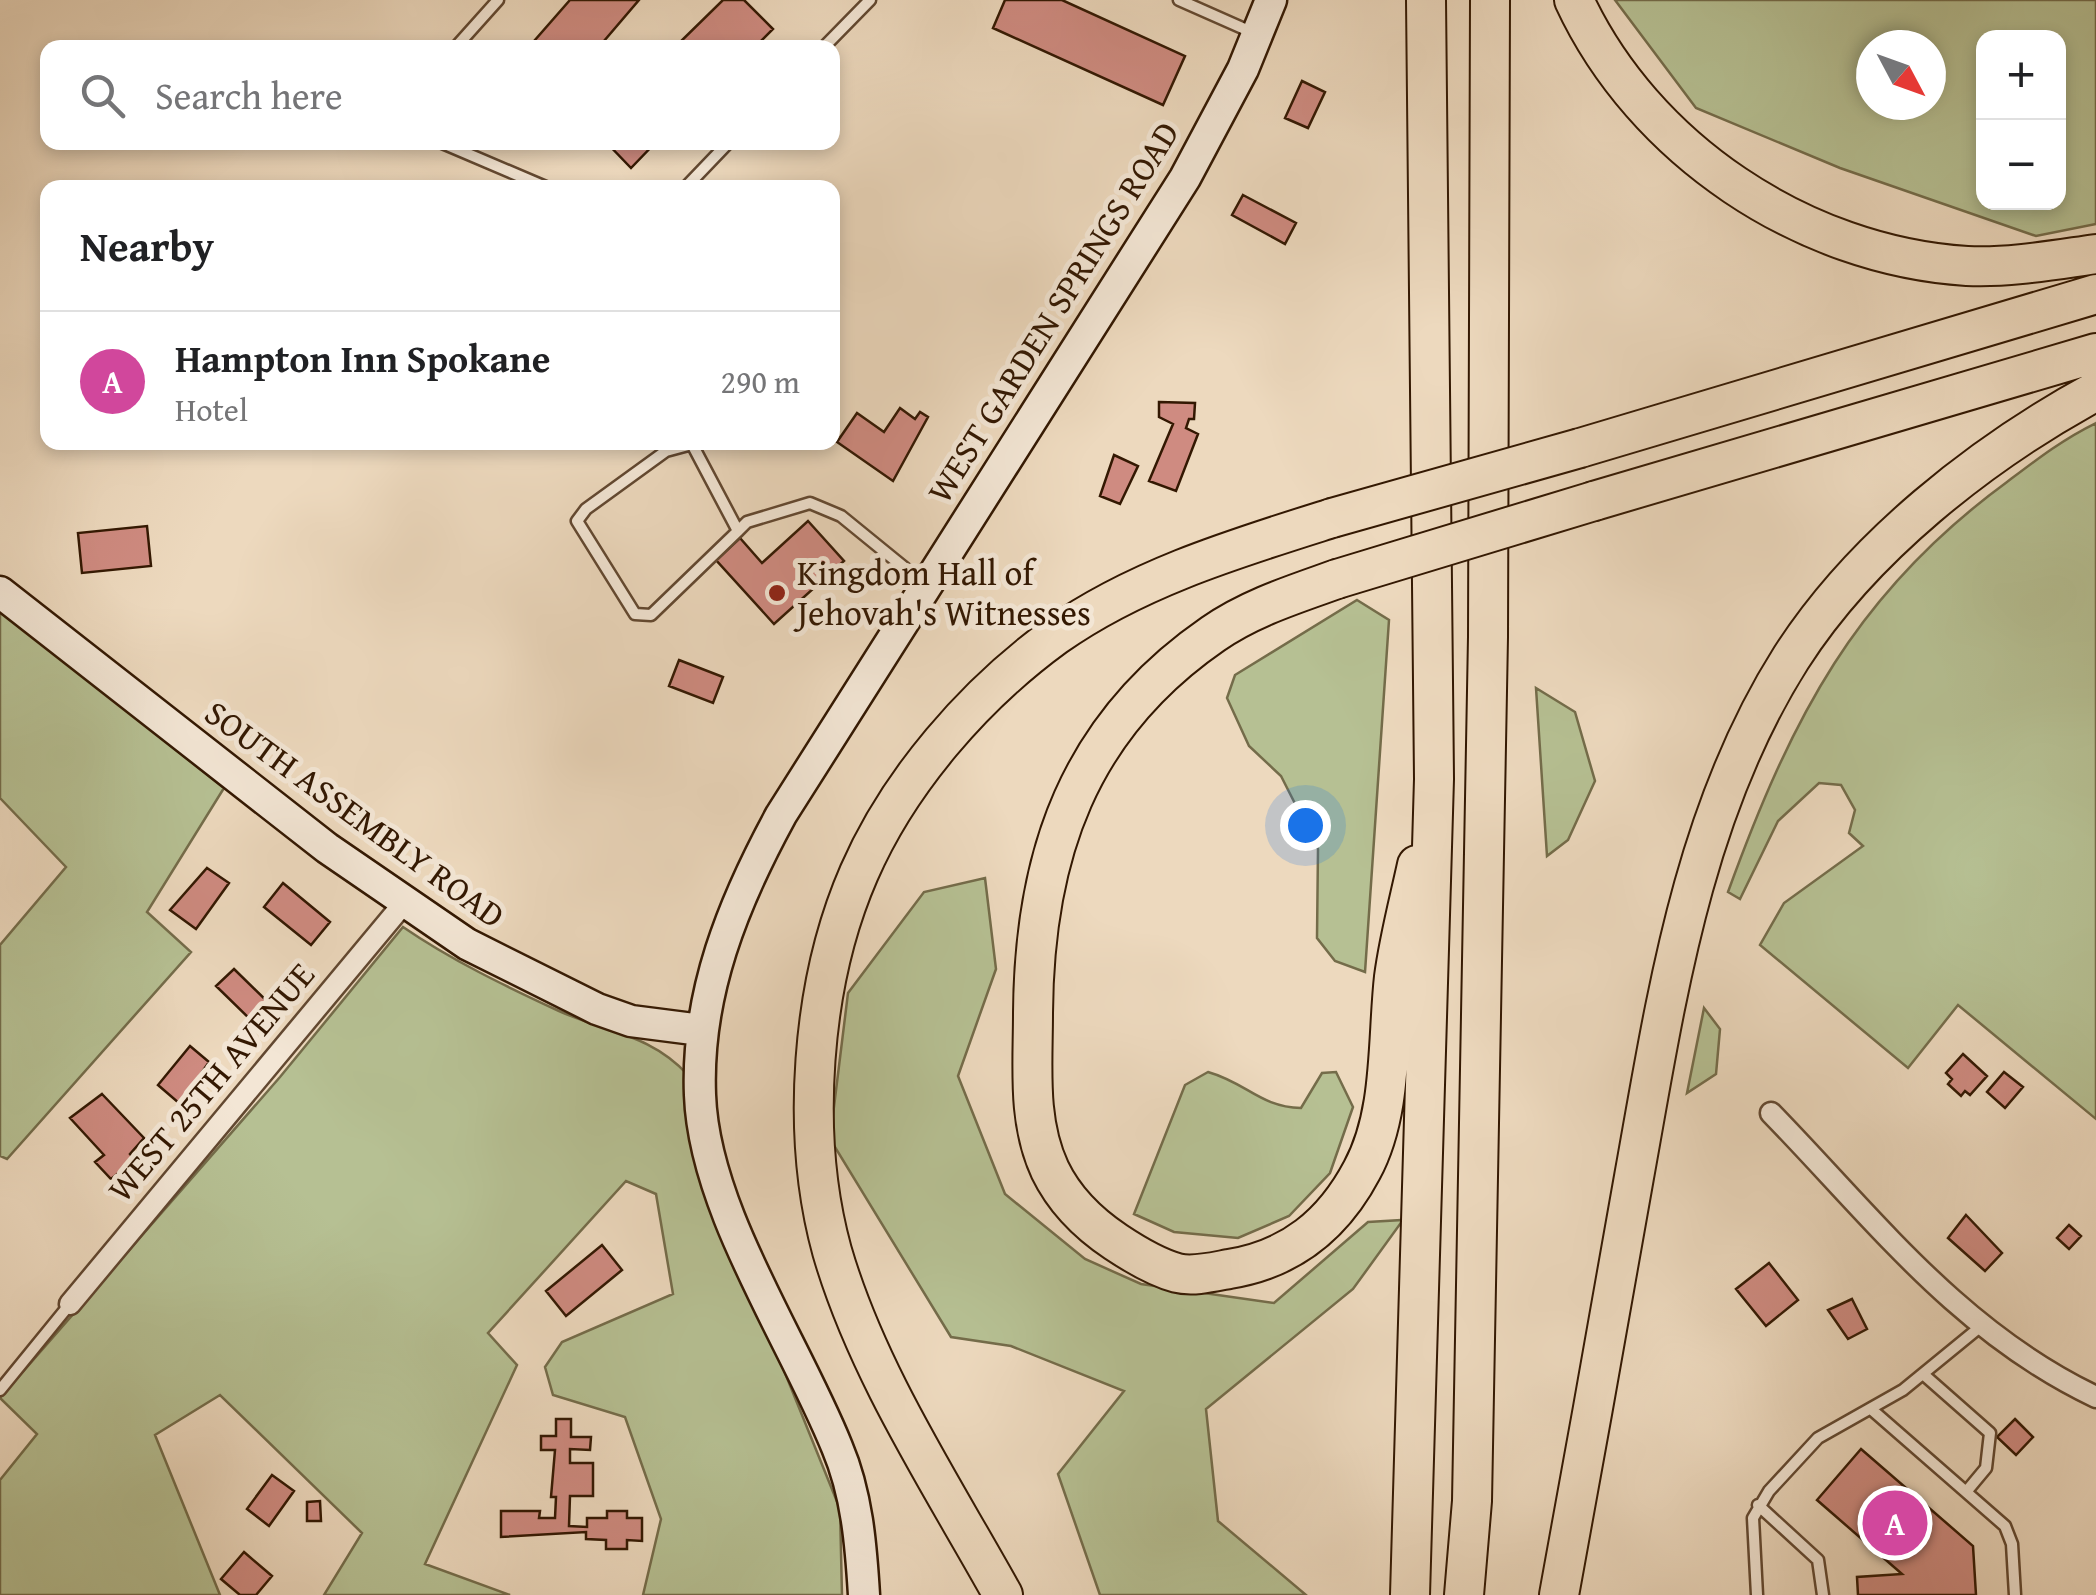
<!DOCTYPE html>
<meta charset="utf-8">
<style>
:root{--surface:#fff;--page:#f6f6f6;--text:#202124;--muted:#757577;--line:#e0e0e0;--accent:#d93025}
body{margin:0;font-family:"Gentium Book Plus",serif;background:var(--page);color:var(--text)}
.controls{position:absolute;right:30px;top:30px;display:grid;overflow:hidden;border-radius:20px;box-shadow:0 5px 15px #0003}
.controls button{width:90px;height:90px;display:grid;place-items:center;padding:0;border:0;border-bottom:2px solid var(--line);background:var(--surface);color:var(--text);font:50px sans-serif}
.compass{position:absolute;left:1856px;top:30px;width:90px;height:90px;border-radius:50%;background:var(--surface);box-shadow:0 5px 15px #0003;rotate:131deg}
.you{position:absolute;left:1305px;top:825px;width:35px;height:35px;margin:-25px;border:8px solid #fff;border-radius:50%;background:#1a73e8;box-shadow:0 0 0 15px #1a73e833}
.badge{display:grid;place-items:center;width:65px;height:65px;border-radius:50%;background:var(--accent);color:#fff;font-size:32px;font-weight:700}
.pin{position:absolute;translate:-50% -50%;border:5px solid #fff;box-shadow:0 2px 10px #0006}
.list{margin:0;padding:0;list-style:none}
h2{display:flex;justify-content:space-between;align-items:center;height:130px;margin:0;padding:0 40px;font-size:42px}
h2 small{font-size:32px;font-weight:400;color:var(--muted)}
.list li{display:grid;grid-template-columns:65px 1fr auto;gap:30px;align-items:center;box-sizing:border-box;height:140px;padding:0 40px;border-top:2px solid var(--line)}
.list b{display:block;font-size:38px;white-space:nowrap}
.list p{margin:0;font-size:32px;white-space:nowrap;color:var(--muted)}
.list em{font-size:32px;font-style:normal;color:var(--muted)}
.icon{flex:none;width:55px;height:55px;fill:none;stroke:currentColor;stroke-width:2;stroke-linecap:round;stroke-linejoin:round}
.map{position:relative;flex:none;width:2096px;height:1595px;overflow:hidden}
.search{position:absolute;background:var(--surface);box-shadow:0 5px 15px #0003;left:40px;top:40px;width:800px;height:110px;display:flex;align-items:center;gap:25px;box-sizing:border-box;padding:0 35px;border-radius:20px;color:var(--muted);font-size:38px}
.panel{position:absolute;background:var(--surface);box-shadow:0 5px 15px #0003;left:40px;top:180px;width:800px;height:270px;border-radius:20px}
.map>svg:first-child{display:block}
</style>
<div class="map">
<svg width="2096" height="1595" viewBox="0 0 2096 1595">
<rect width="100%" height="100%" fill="#edd9be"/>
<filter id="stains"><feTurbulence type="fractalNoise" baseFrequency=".002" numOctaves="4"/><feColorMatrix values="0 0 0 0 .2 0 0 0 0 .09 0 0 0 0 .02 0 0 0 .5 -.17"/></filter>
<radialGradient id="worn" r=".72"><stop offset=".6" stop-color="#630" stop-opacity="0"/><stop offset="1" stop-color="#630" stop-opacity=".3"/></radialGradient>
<path fill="#b6c093" stroke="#746c4a" stroke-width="2.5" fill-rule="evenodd" d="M 1615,0 L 2096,0 L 2096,224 L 2036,236 L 1840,168 L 1696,108 ZM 1984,38 L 2058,38 L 2058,202 L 1984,202 ZM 1871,45 L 1931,45 L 1931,105 L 1871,105 Z
M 2096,423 L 2096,1119 L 1958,1005 L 1908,1068 L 1760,945 L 1784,903 L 1863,846 L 1849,833 L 1855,810 L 1841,785 L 1819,783 L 1778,821 L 1740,899 L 1728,892 C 1791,719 1855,593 2007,482 C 2036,460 2063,439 2096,423 Z
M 1357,600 L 1389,620 L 1365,972 L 1335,961 L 1317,938 L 1318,849 L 1281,776 L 1249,746 L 1227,698 L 1235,675 Z
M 0,610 L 224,788 L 147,912 L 191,952 L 7,1159 L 0,1156 L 0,945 L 66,867 L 0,798 Z
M 1536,688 L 1575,712 L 1595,781 L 1568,840 L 1547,856 Z
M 985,878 L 996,969 L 958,1076 L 1005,1194 L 1085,1259 L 1141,1284 L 1274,1303 L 1368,1222 L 1403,1220 L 1353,1289 L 1206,1409 L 1218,1521 L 1306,1595 L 1100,1595 L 1058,1474 L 1124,1391 L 1011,1346 L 951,1337 L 830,1139 L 848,993 L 924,892 Z
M 403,927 C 451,960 505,986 559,1011 C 608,1033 650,1034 688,1075 L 747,1279 L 840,1509 L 842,1595 L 643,1595 L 661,1519 L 625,1417 L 553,1395 L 545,1367 L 562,1342 L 673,1294 L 656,1194 L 626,1181 L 488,1333 L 517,1365 L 425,1564 L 510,1595 L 324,1595 L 362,1533 L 220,1395 L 155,1435 L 220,1595 L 0,1595 L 0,1480 L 37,1434 L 0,1398 L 280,1077 Z
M 1704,1008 L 1720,1029 L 1716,1074 L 1687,1093 Z
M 1208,1072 C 1247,1083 1260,1107 1301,1108 L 1322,1073 L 1336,1072 L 1353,1107 L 1330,1173 L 1289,1216 L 1238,1238 L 1174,1232 L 1134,1214 L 1185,1085 Z"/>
<path fill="#cf8b81" stroke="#331802" stroke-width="2.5" d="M 570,0 L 639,0 L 598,48 L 528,48 Z
M 723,0 L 744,0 L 773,29 L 754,48 L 674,48 Z
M 1005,0 L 1062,0 L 1185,56 L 1163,105 L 993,28 Z
M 1302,81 L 1325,92 L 1308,128 L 1285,118 Z
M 606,142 L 656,142 L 631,168 Z
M 1243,195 L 1296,223 L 1285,244 L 1232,215 Z
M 1159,402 L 1195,403 L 1194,419 L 1189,419 L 1186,428 L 1198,434 L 1176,491 L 1149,481 L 1173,424 L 1159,417 Z
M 900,408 L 915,419 L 920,412 L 928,417 L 893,481 L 837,442 L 857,413 L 884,432 Z
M 1114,455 L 1138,466 L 1120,504 L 1100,496 Z
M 808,521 L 844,561 L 774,624 L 716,560 L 740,538 L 762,563 Z
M 147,526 L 151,566 L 82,573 L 78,533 Z
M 679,660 L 723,677 L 713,703 L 669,686 Z
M 207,868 L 229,883 L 196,929 L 170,910 Z
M 283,883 L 330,922 L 311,945 L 264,907 Z
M 234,969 L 272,1006 L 255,1024 L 216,986 Z
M 190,1046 L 209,1062 L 180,1104 L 158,1085 Z
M 1963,1054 L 1987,1076 L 1970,1095 L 1965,1091 L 1961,1096 L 1948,1084 L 1952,1079 L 1946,1073 Z
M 2004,1072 L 2023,1087 L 2005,1108 L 1987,1092 Z
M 102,1094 L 144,1138 L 130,1154 L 135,1160 L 111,1179 L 95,1162 L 104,1155 L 70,1118 Z
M 1966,1215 L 2002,1253 L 1985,1271 L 1948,1238 Z
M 2069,1225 L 2081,1236 L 2069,1249 L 2057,1238 Z
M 602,1245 L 622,1270 L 566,1316 L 546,1291 Z
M 1769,1263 L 1798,1300 L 1766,1326 L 1736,1289 Z
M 1852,1299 L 1867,1329 L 1848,1339 L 1828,1310 Z
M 556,1419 L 571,1419 L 571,1437 L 591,1437 L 590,1450 L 570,1449 L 570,1463 L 593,1463 L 593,1496 L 570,1496 L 569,1526 L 587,1527 L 587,1518 L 607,1518 L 607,1511 L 627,1511 L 627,1518 L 642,1518 L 642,1541 L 627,1540 L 627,1549 L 606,1549 L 606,1540 L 586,1539 L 586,1532 L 501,1537 L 501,1511 L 540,1511 L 539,1518 L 555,1518 L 556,1497 L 551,1497 L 555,1450 L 541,1450 L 541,1436 L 556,1436 Z
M 2015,1419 L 2033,1437 L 2016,1455 L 1997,1437 Z
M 1861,1449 L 1973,1546 L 1976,1595 L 1858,1595 L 1857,1577 L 1902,1574 L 1817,1500 Z
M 272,1475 L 294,1491 L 269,1526 L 247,1509 Z
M 320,1501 L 321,1521 L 307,1521 L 307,1502 Z
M 244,1552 L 272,1576 L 256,1595 L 240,1595 L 221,1579 Z"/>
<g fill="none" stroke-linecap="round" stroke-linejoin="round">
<g stroke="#624831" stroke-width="15">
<path id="lane" d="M 1179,0 L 1256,34
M 455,48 L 498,0
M 823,48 L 870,0
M 440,142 L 548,188
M 685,188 L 729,142
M 738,531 L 692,444 L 666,451 L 586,509 L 577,521 L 635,614 L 651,615 L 738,531 L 747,522 L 810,503 L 841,516 L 922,582
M 1923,1374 L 1990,1433 L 1986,1468 L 1966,1492
M 0,1390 L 70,1304
M 1871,1409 L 2005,1526 L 2012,1544 L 2015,1595
M 1758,1505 L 1818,1560 L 1823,1595
M 1757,1595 L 1753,1518 L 1769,1491 L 1818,1438 L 1903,1390 L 1980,1327"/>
</g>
<g stroke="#624831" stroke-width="25">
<path id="street" d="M 1771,1113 C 1874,1219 1959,1332 2096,1397
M 70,1304 L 404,903"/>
</g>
<g stroke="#331802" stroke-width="35">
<path id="secondary" d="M 0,592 L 327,848 L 467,944 L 597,1009 L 631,1021 L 701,1030
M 864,1595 C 861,1545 857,1494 837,1447 C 794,1340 704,1210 700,1095 C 696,994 733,903 781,815 L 1185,178 L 1243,69 L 1271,0"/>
</g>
<g stroke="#331802" stroke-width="42">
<path id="highway" d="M 1574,0 C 1643,149 1803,256 1967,266 C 2010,268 2053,260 2096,254
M 1580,448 L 2096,294
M 1594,501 L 2096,353
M 1337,579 C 1295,594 1250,608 1213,634 C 1078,727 1034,856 1033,1013 C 1033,1066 1027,1121 1050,1170 C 1064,1199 1089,1224 1116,1242 C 1134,1254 1155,1267 1177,1273 C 1193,1277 1213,1272 1229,1269 C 1291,1259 1333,1225 1362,1170 C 1393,1113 1387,1039 1394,977 C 1399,939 1409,902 1417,865
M 1003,1595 C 942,1485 867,1372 832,1251 C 800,1135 811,983 859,873 C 899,781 974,695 1055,636 C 1137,578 1237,548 1332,518
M 1410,1595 L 1434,779 L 1426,0
M 1464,1595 L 1472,1501 L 1488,637 L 1490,0
M 1559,1595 C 1585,1456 1609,1316 1634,1177 C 1666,1000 1692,814 1791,658 C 1862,547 1982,453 2096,391"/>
</g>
<use href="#lane" stroke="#f3e6d5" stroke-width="10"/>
<use href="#street" stroke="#f3e6d5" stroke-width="20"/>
<use href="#secondary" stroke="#f3e6d5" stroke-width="30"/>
<use href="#highway" stroke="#edd9be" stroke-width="38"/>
<g stroke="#331802" stroke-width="42" stroke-linecap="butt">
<path id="highway-bridge" d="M 1332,518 L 1580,448
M 1337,579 L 1594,501"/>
</g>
<use href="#highway-bridge" stroke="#edd9be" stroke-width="38"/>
</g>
<circle fill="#8f2418" stroke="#f3e6d5" stroke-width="4" cx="777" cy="593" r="10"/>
<g text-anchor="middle" stroke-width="10" stroke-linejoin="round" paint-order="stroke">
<g font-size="35" fill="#331802" stroke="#f3e6d5">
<text transform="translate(1053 312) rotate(-58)" y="12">WEST GARDEN SPRINGS ROAD</text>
<text transform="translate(355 814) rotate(36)" y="12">SOUTH ASSEMBLY ROAD</text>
<text transform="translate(211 1082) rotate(-50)" y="12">WEST 25TH AVENUE</text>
</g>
<g font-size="35" fill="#331802" stroke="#f3e6d5" text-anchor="start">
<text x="797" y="585">Kingdom Hall of<tspan x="797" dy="40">Jehovah's Witnesses</tspan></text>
</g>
</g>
<rect width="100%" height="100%" filter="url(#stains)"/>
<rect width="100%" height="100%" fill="url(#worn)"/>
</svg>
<div class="controls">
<button>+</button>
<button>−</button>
</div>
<svg class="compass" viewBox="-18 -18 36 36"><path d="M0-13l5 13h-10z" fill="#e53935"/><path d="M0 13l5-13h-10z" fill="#757577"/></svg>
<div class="you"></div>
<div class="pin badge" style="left:1895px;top:1523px;background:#d1479c">A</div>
<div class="search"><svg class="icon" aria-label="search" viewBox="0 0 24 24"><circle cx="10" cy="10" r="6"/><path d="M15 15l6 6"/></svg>Search here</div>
<section class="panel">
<h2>Nearby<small></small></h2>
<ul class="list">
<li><span class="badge" style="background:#d1479c">A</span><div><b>Hampton Inn Spokane</b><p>Hotel</p></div><em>290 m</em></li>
</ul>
</section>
</div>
